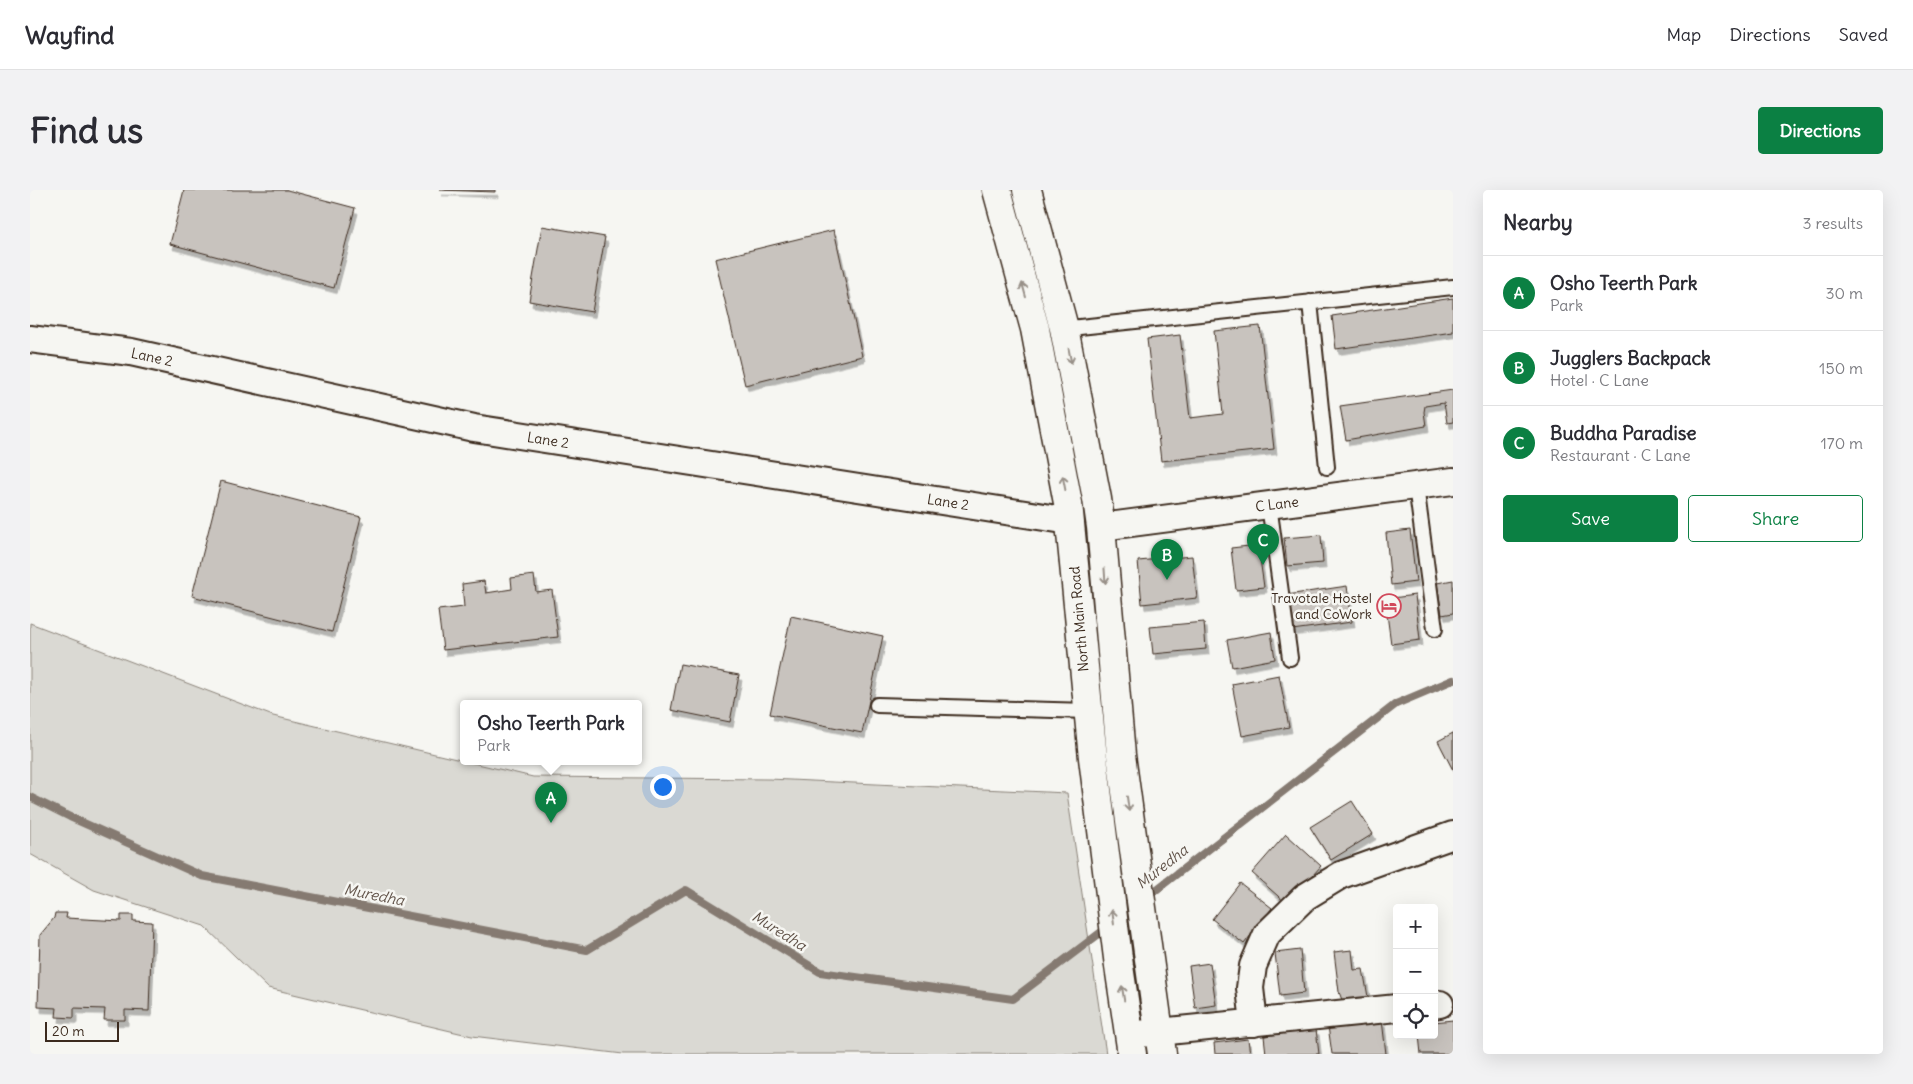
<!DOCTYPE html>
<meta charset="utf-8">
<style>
:root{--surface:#fff;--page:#f2f2f3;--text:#2b2b33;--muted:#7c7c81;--line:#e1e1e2;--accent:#0b8043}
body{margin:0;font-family:Delius,sans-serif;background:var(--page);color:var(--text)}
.controls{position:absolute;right:15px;bottom:15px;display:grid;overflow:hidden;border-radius:5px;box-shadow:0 5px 20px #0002}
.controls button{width:45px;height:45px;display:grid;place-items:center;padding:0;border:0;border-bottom:1px solid var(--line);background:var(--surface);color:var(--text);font:25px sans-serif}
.scale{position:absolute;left:15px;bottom:12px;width:74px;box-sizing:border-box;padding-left:5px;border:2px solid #3b2a1e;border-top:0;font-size:14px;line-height:18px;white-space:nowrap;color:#3b2a1e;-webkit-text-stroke:4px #f6f6f2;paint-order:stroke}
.you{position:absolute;left:632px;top:596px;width:18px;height:18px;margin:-12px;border:4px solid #fff;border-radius:50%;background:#1a73e8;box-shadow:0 0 0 8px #1a73e833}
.badge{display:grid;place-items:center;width:32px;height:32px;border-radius:50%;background:var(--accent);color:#fff;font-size:16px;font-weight:700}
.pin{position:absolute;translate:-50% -41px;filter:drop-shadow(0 1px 2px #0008)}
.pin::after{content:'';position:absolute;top:26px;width:18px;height:15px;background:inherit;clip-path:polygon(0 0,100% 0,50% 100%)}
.popup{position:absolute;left:430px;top:510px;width:182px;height:65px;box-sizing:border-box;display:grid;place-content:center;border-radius:5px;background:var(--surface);filter:drop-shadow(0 1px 4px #0005);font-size:16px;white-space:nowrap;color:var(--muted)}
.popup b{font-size:19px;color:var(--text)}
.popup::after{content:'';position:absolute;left:50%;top:100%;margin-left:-10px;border:10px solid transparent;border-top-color:var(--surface)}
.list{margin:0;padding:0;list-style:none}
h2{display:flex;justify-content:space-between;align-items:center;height:65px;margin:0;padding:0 20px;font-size:21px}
h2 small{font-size:16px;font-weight:400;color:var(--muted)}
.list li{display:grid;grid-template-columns:32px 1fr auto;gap:15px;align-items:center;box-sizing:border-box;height:75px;padding:0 20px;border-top:1px solid var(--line)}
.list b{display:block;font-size:19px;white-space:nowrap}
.list p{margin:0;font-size:16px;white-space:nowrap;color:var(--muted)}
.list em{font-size:16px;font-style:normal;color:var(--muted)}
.actions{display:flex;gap:10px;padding:15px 20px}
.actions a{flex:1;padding:11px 0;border:1px solid var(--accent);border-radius:5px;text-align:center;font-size:18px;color:var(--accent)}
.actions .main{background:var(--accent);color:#fff}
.icon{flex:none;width:28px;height:28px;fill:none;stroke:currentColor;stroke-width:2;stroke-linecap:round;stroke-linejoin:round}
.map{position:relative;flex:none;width:1423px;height:864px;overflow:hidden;border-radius:5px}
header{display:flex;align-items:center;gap:30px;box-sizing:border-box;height:70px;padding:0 25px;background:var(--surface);border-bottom:1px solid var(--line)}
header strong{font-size:24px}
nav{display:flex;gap:28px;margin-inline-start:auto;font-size:18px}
.intro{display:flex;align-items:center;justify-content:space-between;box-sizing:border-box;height:120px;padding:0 30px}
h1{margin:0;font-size:35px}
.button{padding:12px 22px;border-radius:5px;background:var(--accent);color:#fff;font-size:18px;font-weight:700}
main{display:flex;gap:30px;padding:0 30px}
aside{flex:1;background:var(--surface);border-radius:5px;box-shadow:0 5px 20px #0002}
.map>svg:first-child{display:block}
</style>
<header>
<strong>Wayfind</strong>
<nav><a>Map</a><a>Directions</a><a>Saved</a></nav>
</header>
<div class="intro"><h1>Find us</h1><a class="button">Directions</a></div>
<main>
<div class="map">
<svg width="1423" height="864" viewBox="0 0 1423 864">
<defs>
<filter id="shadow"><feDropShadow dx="3" dy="5.5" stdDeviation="0" flood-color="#0004"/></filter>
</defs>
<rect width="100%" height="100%" fill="#f6f6f2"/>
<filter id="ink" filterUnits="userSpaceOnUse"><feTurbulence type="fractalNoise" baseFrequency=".02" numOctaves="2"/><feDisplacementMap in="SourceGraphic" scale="10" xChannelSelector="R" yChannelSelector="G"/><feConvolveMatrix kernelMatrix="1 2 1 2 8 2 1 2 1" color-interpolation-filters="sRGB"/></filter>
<g filter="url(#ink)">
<path fill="#dad9d3" stroke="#8a8278" d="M 0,433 L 243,526 L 503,587 L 739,589 L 1037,603 L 1076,864 L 593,864 L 442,846 L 238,798 L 174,736 L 64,700 L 0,664 Z"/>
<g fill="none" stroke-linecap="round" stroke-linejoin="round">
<path stroke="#857a71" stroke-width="8" d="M 0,607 L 40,627 L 172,686 L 557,760 L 656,700 L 790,782 L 983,809 L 1078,737
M 1117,707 L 1366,514 L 1423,490"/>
</g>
<path fill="#c8c3be" stroke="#3b2a1e" filter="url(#shadow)" d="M 154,0 L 257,0 L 325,18 L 304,98 L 140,54 Z
M 409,0 L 465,0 L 465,2 Z
M 512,36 L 575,47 L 562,122 L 499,111 Z
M 804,40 L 832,166 L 715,195 L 685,69 Z
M 1423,108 L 1423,142 L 1306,159 L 1302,126 Z
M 1230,136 L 1244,259 L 1131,271 L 1117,149 L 1150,145 L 1160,228 L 1193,224 L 1184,141 Z
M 1423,200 L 1423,232 L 1417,233 L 1414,213 L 1395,216 L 1394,222 L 1396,236 L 1316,250 L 1310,216 Z
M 191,291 L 331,327 L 302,442 L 162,406 Z
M 1380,340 L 1386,392 L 1361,395 L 1356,343 Z
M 1291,345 L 1293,373 L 1257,376 L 1254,348 Z
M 1228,355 L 1234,397 L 1206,400 L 1201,358 Z
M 1162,366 L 1167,408 L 1112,414 L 1108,371 Z
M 504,385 L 506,402 L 522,400 L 528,447 L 413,460 L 408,420 L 434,417 L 432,394 L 454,391 L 456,403 L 482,399 L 481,388 Z
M 1423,390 L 1423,423 L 1412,425 L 1407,393 Z
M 1317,396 L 1322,432 L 1262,440 L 1257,405 Z
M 1385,405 L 1390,450 L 1361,454 L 1355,409 Z
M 761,426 L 853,446 L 832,543 L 740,524 Z
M 1174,432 L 1176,459 L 1123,464 L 1120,437 Z
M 1241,442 L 1245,469 L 1202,477 L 1197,450 Z
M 650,474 L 709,485 L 700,532 L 641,520 Z
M 1249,485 L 1259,537 L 1212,546 L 1202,494 Z
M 1423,543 L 1423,580 L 1408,551 Z
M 1322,611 L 1343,644 L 1301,670 L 1280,637 Z
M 1256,644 L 1291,676 L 1257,714 L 1222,683 Z
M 1210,693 L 1242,718 L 1214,754 L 1182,729 Z
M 25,723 L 37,723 L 36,728 L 91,731 L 91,725 L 103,725 L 103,731 L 122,732 L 119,821 L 95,820 L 95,830 L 74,830 L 75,819 L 44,818 L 44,828 L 26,827 L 27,818 L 8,817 L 10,745 L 24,728 Z
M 1270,760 L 1274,803 L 1250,806 L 1245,763 Z
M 1322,760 L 1324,780 L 1333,779 L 1338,807 L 1312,810 L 1309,802 L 1304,762 Z
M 1180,773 L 1186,815 L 1165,818 L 1159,776 Z
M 1352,830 L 1356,864 L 1302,864 L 1298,836 Z
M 1423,830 L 1423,864 L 1391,864 L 1389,845 L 1404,845 L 1404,832 Z
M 1286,839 L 1289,864 L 1236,864 L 1234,846 Z
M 1218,849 L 1220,864 L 1185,864 L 1184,853 Z"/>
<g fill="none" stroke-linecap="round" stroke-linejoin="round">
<g stroke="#3b2a1e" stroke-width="18">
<path id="lane" d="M 1280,112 L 1297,277
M 1031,139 L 1423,97
M 1386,296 L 1405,439
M 1239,315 L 1260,468
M 847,515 L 1058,521"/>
</g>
<g stroke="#3b2a1e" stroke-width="30">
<path id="street" d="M 0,149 L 101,162 L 444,238 L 1040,331
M 1071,337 L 1423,291
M 1404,815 L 1410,814
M 1224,833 L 1220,798 L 1223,776 L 1237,744 L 1275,707 L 1311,685 L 1423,645
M 1099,845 L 1367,818"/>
</g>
<g stroke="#3b2a1e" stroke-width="31">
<path id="secondary" d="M 967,0 L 1005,139 L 1038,313 L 1063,568 L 1089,776 L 1102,864
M 997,0 L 1034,138 L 1067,309 L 1071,337 L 1091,565 L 1132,864"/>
</g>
<use href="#lane" stroke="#f6f6f2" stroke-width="14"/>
<use href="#street" stroke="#f6f6f2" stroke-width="26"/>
<use href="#secondary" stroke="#f6f6f2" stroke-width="28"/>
</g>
<defs><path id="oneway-shaft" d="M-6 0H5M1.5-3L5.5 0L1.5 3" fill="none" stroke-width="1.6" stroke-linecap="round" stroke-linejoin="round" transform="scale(1.25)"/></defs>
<g stroke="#989088">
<use href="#oneway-shaft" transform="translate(994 100) rotate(-105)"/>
<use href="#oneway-shaft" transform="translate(1040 166) rotate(79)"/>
<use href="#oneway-shaft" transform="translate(1034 293) rotate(-101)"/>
<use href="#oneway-shaft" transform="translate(1075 386) rotate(86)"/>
<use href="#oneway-shaft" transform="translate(1098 614) rotate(82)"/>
<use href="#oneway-shaft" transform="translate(1083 727) rotate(-97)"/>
<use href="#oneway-shaft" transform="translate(1093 803) rotate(-99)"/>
</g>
</g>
<defs>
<g id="hotel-ring" transform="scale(1.25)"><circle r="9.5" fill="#f6f6f2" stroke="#d1495b" stroke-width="1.5"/><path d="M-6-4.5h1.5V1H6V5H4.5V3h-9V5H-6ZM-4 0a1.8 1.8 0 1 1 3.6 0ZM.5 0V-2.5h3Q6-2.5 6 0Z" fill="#d1495b"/></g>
</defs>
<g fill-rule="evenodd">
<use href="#hotel-ring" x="1359" y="416"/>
</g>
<g text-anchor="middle" stroke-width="5" stroke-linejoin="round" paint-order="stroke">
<g font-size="14" fill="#3b2a1e" stroke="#f6f6f2">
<text transform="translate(122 167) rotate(12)" y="5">Lane 2</text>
<text transform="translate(518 250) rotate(9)" y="5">Lane 2</text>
<text transform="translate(918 312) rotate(9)" y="5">Lane 2</text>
<text transform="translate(1247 314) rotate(-7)" y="5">C Lane</text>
<text transform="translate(1049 429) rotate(-95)" y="5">North Main Road</text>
</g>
<g font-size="14" fill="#3b2a1e" stroke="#f6f6f2" text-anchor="end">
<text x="1342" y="413">Travotale Hostel<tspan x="1342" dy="16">and CoWork</tspan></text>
</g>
<g font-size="15" font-style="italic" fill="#605248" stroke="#f6f6f2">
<text transform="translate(1132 677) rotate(-38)" y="5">Muredha</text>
<text transform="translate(344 705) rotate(11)" y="5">Muredha</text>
<text transform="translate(749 741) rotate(32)" y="5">Muredha</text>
</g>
</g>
</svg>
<div class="controls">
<button>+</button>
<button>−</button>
<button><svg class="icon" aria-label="locate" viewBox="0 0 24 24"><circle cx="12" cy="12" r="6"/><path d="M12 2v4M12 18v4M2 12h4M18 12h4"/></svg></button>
</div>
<div class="scale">20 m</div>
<div class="you"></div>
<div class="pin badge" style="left:521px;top:633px">A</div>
<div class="popup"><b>Osho Teerth Park</b>Park</div>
<div class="pin badge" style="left:1137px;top:390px">B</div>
<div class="pin badge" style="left:1233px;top:375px">C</div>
</div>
<aside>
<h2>Nearby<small>3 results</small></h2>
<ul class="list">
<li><span class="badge">A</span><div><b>Osho Teerth Park</b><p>Park</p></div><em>30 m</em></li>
<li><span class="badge">B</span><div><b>Jugglers Backpack</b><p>Hotel · C Lane</p></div><em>150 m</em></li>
<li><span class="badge">C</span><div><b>Buddha Paradise</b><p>Restaurant · C Lane</p></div><em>170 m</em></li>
</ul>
<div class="actions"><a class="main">Save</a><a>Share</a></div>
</aside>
</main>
